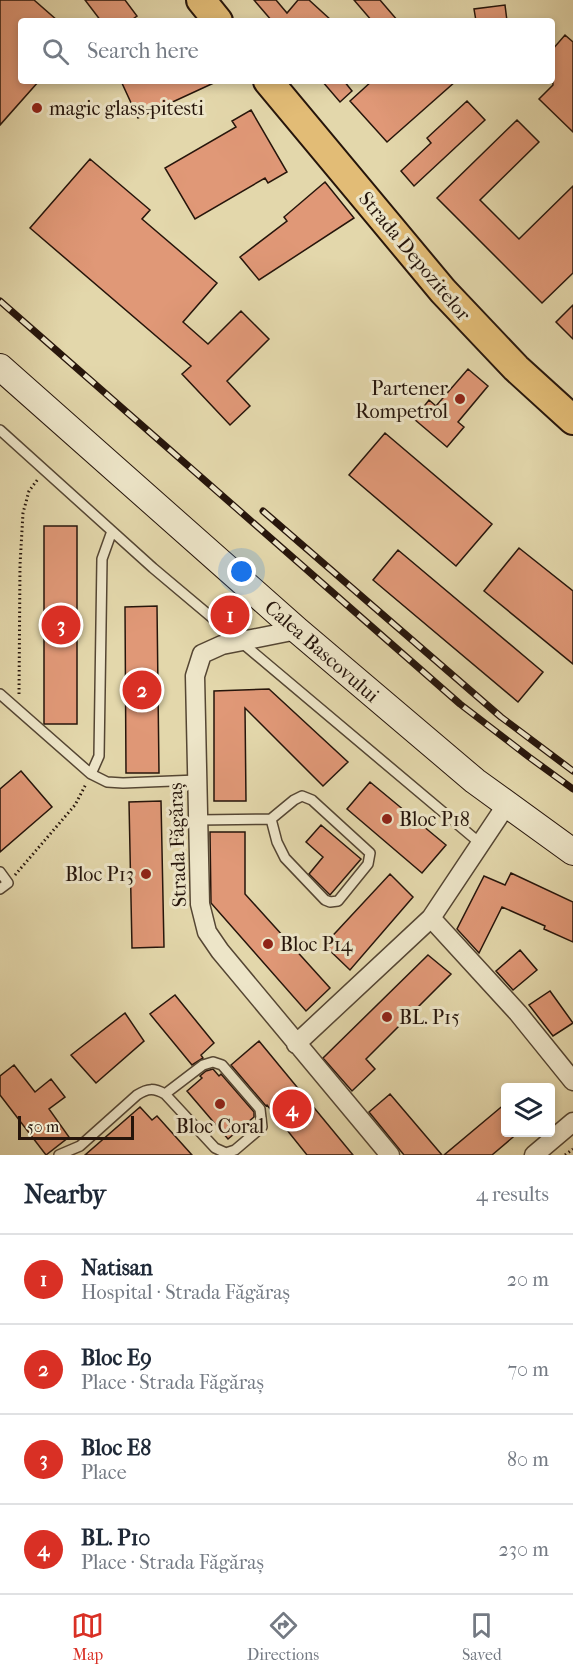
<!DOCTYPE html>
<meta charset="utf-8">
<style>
:root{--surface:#fff;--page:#f6f6f7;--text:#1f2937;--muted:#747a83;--line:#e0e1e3;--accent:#d93025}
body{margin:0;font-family:"IM FELL French Canon",serif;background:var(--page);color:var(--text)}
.controls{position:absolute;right:18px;bottom:18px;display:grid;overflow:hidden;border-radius:6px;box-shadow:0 3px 9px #0003}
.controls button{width:54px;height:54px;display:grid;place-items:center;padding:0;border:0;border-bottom:2px solid var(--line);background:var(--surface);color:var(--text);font:30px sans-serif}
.scale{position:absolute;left:18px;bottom:15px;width:116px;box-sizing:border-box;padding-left:6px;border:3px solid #26150b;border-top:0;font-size:16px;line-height:21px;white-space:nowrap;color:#26150b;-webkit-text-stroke:4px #ede5c8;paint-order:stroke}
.you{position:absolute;left:242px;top:572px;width:21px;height:21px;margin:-15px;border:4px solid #fff;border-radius:50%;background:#1a73e8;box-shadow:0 0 0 9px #1a73e833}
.badge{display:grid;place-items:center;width:39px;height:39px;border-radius:50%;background:var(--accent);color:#fff;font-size:20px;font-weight:700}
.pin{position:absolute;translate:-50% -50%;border:3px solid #fff;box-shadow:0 2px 6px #0006}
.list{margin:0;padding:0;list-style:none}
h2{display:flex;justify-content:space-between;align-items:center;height:78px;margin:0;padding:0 24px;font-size:26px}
h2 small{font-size:20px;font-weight:400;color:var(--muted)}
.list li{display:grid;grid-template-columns:39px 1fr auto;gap:18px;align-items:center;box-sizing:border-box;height:90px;padding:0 24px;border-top:2px solid var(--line)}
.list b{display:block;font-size:22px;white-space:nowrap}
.list p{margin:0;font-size:20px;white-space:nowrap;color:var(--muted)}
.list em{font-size:20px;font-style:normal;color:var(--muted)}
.icon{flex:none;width:33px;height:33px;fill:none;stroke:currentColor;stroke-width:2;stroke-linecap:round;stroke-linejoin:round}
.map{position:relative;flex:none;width:573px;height:1155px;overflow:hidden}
.search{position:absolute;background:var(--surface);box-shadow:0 3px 9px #0003;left:18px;right:18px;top:18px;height:66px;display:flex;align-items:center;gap:15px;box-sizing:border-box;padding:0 21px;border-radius:6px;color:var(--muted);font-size:22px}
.sheet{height:438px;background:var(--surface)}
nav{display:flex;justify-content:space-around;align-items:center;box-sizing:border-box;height:84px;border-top:2px solid var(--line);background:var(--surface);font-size:16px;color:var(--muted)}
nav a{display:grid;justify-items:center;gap:3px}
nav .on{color:var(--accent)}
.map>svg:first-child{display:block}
</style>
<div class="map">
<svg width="573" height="1155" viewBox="0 0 573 1155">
<rect width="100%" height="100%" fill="#e3d7ab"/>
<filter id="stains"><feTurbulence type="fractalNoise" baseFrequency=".00333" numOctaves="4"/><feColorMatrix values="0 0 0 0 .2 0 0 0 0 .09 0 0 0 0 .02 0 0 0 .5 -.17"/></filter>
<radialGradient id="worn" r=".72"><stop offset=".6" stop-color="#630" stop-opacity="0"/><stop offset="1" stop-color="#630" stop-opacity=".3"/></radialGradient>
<path fill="#e09877" stroke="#26150b" stroke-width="1.5" d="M 0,0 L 34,0 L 58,21 L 21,21 L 21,81 L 39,81 L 0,125 Z
M 85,0 L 125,0 L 137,16 L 130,21 L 101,21 Z
M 254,0 L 276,0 L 287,13 L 298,0 L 309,0 L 332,21 L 272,21 Z
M 354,0 L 380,0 L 398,21 L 372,21 Z
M 505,5 L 507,21 L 476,21 L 474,9 Z
M 565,35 L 573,42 L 573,132 L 539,99 L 553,85 L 552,50 Z
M 121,81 L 218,81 L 138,118 Z
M 322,81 L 344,81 L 352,91 L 340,102 Z
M 372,81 L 456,81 L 387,142 L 350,101 Z
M 467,101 L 485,120 L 414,186 L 401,171 L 431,143 L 427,138 Z
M 251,110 L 287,172 L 268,183 L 265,178 L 195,219 L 165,168 L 236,127 L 232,121 Z
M 517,120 L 539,142 L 480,200 L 519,239 L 573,186 L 573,273 L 542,303 L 437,198 Z
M 90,159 L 150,210 L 142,219 L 217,283 L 183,322 L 208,344 L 241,311 L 269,339 L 227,381 L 250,406 L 230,425 L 182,374 L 191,366 L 30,228 Z
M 325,182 L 354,218 L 259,280 L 240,257 L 287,221 L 284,217 Z
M 573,305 L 573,339 L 556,322 Z
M 468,369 L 488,386 L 458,422 L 464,427 L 447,447 L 414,419 L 429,400 L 436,406 Z
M 385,433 L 492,524 L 456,566 L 349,475 Z
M 44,526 L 77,526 L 77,724 L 44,724 Z
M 519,548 L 573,591 L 573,664 L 484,591 Z
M 398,550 L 543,672 L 518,702 L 373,580 Z
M 222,596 L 242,613 L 231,625 L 212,607 Z
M 157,606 L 159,773 L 126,773 L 125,607 Z
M 269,689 L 348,762 L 323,786 L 245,708 L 246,801 L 214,801 L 214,691 Z
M 21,771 L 52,807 L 0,852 L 0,789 Z
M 370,782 L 446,845 L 422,873 L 347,809 Z
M 161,801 L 164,947 L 132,948 L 129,802 Z
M 321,825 L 361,859 L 330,895 L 309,874 L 323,857 L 306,842 Z
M 210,832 L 245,832 L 245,894 L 330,988 L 306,1011 L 211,903 Z
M 511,873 L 573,902 L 573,942 L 544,929 L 545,926 L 502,907 L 479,953 L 457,929 L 484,876 L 505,885 Z
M 390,874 L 413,897 L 350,970 L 324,945 Z
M 520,950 L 537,970 L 513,990 L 496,971 Z
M 428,955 L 451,974 L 366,1059 L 375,1069 L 352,1091 L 323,1058 Z
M 550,991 L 573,1023 L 553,1036 L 529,1005 Z
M 175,995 L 214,1043 L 201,1055 L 203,1058 L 192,1065 L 150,1014 Z
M 125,1013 L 144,1041 L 96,1083 L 71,1055 Z
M 259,1041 L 353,1155 L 307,1155 L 267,1105 L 266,1106 L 231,1065 Z
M 14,1065 L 35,1092 L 51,1079 L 65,1097 L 49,1109 L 69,1137 L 46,1155 L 0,1095 L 0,1076 Z
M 213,1069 L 219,1076 L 221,1074 L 254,1112 L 254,1117 L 228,1139 L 187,1091 L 202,1078 L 200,1076 L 206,1071 Z
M 390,1094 L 442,1155 L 404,1155 L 369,1112 Z
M 506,1103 L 506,1132 L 519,1132 L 492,1155 L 444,1155 Z
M 140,1107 L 152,1120 L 157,1116 L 192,1155 L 85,1155 Z"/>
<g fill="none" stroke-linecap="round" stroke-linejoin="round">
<g stroke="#554633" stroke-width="12">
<path id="lane" d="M 0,430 L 153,568 L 481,844
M 0,694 L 91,774 L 107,782 L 123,783 L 197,780
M 91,774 L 99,756 L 102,559 L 112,531
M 198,820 L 271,819 L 294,800 L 302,796 L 312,800 L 370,853 L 368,864 L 338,901 L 330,902 L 325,900 L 285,858 L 277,842 L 271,819
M 0,872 L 8,883 L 0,889
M 59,1155 L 80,1146 L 137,1095 C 148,1088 154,1088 165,1094 L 215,1148 L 226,1153 L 235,1150 L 262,1127 L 260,1109 L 222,1065 L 213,1062 L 203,1065 L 165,1094"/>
</g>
<g stroke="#554633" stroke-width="21">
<path id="street" d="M 297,630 L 222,645 L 202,654 L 195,676 L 200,904 L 207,932 L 220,951 L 390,1155
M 507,804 L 431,918 L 518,1013 L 573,1081
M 296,1044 L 431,918
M 534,1155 L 573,1122"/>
</g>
<g stroke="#26150b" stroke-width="28">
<path id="secondary" d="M 0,367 L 297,630 L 475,781 L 573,852"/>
</g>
<g stroke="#26150b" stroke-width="32">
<path id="primary" d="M 201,0 L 218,21
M 268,81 L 443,291 L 516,368 L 573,420"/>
</g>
<path stroke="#26150b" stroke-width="3" stroke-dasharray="1.5 3" stroke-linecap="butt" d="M 19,694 L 20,565 L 23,513 L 29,491 L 38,479
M 15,875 L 75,805 L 86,784
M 565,1155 L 573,1149"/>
<use href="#lane" stroke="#ede5c8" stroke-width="9"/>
<use href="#street" stroke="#ede5c8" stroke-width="18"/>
<use href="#secondary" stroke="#ede5c8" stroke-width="26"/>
<use href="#primary" stroke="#e2bc76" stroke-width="28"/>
<g stroke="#26150b" stroke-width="7">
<path id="rail" d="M 0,301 L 460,704 L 529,757 L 573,789
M 263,511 L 501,717 L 573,771"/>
</g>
<use href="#rail" stroke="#ede5c8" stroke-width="4.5" stroke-dasharray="14" stroke-linecap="butt"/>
</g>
<g fill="#8f2418" stroke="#ede5c8" stroke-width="2">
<circle cx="37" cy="108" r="6"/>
<circle cx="460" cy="399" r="6"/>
<circle cx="387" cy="819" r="6"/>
<circle cx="146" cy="874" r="6"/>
<circle cx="268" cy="944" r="6"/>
<circle cx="387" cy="1017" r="6"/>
<circle cx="220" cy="1104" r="6"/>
</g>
<g text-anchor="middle" stroke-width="6" stroke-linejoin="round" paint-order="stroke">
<g font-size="20" fill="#26150b" stroke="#ede5c8" text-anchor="start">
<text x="49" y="115">magic glass-pitesti</text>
<text x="448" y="395" text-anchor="end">Partener<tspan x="448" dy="23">Rompetrol</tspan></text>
<text x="399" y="826">Bloc P18</text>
<text x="134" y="881" text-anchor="end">Bloc P13</text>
<text x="280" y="951">Bloc P14</text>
<text x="399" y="1024">BL. P15</text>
<text x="220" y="1133" text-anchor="middle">Bloc Coral</text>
</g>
<g font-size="20" fill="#26150b" stroke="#ede5c8">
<text transform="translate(415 256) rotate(50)" y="7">Strada Depozitelor</text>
<text transform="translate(322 651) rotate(41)" y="7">Calea Bascovului</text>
<text transform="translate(177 845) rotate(-92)" y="7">Strada Făgăraș</text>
</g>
</g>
<rect width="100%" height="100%" filter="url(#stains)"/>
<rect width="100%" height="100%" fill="url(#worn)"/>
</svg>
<div class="controls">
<button><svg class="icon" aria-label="layers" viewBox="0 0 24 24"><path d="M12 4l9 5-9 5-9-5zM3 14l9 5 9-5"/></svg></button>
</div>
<div class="scale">50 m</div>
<div class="you"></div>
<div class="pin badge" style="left:230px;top:615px">1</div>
<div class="pin badge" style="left:142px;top:690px">2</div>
<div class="pin badge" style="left:61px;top:625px">3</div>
<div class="pin badge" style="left:292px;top:1109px">4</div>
<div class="search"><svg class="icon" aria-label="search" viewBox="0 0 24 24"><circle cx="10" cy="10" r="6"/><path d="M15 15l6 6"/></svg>Search here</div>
</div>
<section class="sheet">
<h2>Nearby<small>4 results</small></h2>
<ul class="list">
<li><span class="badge">1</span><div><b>Natisan</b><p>Hospital · Strada Făgăraș</p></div><em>20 m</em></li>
<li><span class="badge">2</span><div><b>Bloc E9</b><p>Place · Strada Făgăraș</p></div><em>70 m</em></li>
<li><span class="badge">3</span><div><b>Bloc E8</b><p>Place</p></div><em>80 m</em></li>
<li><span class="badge">4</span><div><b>BL. P10</b><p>Place · Strada Făgăraș</p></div><em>230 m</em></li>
</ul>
</section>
<nav>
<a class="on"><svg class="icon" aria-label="map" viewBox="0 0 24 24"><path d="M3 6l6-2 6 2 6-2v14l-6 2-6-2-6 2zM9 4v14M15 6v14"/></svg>Map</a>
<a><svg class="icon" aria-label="directions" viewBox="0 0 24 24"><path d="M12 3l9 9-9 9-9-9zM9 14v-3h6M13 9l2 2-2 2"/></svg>Directions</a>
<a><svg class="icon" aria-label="saved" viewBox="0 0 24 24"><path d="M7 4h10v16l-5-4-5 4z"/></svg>Saved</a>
</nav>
